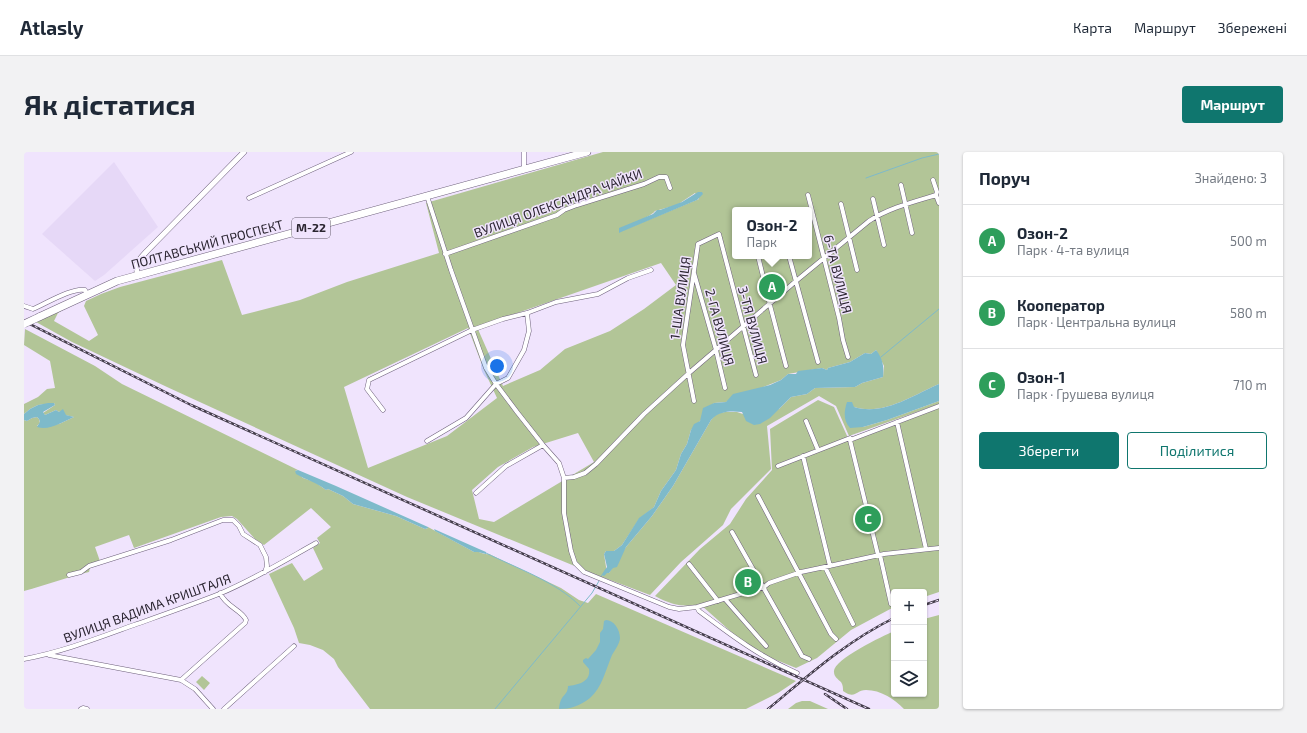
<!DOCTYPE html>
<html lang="uk">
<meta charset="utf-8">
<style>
:root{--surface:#fff;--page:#f2f2f3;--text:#1f2937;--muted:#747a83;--line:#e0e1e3;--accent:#0f766e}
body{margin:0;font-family:"Exo 2",sans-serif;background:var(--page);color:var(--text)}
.controls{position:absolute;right:12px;bottom:12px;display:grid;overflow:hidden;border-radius:4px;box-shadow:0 1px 3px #0004}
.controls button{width:36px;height:36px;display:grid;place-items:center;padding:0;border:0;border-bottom:1px solid var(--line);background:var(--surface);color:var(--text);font:20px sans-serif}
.you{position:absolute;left:473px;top:214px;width:14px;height:14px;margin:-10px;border:3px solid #fff;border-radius:50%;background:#1a73e8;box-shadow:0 0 0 6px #1a73e833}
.badge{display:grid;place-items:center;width:26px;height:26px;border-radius:50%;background:var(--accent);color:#fff;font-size:13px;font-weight:700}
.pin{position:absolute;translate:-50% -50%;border:2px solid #fff;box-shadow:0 1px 4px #0006}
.popup{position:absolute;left:708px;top:55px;width:80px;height:52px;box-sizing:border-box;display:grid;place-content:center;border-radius:4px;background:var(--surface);filter:drop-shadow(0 1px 3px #0005);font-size:13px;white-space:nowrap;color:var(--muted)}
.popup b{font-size:15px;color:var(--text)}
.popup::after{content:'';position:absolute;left:50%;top:100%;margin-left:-8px;border:8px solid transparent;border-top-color:var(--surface)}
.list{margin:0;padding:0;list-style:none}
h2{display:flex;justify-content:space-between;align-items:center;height:52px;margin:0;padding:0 16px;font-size:17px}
h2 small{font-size:13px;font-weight:400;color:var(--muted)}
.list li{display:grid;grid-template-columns:26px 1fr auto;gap:12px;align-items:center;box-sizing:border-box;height:72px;padding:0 16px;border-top:1px solid var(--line)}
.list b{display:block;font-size:15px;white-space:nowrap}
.list p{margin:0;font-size:13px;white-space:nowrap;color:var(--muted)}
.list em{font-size:13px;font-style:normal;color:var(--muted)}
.actions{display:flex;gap:8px;padding:12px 16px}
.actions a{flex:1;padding:9px 0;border:1px solid var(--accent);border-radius:4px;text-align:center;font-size:14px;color:var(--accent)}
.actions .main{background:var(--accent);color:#fff}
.icon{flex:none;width:22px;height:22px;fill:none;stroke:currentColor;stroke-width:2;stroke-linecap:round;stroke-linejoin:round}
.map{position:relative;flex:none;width:915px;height:557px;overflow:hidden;border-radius:4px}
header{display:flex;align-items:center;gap:24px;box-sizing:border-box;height:56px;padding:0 20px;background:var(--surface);border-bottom:1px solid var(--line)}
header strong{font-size:19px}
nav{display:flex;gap:22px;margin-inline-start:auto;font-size:14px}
.intro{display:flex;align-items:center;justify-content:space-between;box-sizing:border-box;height:96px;padding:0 24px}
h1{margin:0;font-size:28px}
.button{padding:10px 18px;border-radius:4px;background:var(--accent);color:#fff;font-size:14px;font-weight:700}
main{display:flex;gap:24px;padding:0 24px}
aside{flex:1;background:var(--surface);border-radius:4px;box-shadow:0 1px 3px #0004}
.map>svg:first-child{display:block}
</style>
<header>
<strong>Atlasly</strong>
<nav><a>Карта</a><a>Маршрут</a><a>Збережені</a></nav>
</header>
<div class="intro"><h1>Як дістатися</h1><a class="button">Маршрут</a></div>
<main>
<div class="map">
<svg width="915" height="557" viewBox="0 0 915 557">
<rect width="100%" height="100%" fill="#f0e4fd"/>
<path fill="#e6d8f7" d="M 90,10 L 134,75 L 80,123 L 71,129 L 18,82 Z"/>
<path fill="#b2c597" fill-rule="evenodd" d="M 579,0 L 915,0 L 915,232 C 889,243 860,264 830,255 L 839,275 L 863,268 L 915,249 L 915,252 L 825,284 L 812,254 L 795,244 L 743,274 L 747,317 L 707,357 L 699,373 L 657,410 L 626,443 L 570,422 L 383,345 L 143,235 L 48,190 L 12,170 L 53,149 L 34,161 L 30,169 L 65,189 L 74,183 L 60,154 L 62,149 L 77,142 L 96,135 L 198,108 L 218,163 L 276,148 L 323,130 L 415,101 L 402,51 ZM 671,41 L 675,47 L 595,80 C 602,76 629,63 631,59 L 653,53 ZM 711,58 L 785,58 L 785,104 L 711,104 ZM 637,111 L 652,133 L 620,157 L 586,179 L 541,197 L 516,218 L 479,234 L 453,175 ZM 444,176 L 460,218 L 473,246 L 423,284 L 344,316 L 320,235 ZM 852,198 L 860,214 L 859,225 L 838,231 L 831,235 L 791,236 L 783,242 L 767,245 L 755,257 L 719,262 L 713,260 L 701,260 L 692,262 L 687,268 L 649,334 L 628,364 L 602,395 L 585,421 L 583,421 L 580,402 L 582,399 L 590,399 L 598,393 L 615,367 L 630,355 L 637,339 L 652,318 L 657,302 L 663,292 L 667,278 L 676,269 L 690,251 L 702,250 L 757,228 L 764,222 L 798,216 L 803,218 L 804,216 L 826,210 L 841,201 L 847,202 ZM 554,281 L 570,310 L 470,370 L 455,367 L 448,338 L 474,315 L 509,295 Z
M 1,177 L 71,214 L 98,232 L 274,318 L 271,319 L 279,326 L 291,330 L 302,338 L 304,337 L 319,344 L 329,352 L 372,364 L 401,377 L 404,376 L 404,375 L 450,400 C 456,399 459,403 465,402 L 537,436 L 555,448 L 564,451 L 572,442 L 772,529 L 754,541 L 722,557 L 346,557 L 314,515 L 310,507 L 299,498 L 286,493 L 275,491 L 270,476 L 245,422 L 268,411 L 280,429 L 299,417 L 289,396 L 296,391 L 293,386 L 307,375 L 287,356 L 240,393 L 231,387 L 213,367 L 208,364 L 197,365 L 110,396 L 105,383 L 71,395 L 77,412 L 66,416 L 65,420 C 43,425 22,433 0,439 L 0,268 L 3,269 L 8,266 L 13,265 L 15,267 L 16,271 L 13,274 L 35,272 L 50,265 L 41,263 L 37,259 L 35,260 L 32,258 L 21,263 L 19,261 L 31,253 L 30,251 L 14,253 L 6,257 L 0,262 L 0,252 L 14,245 L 23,237 L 31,236 L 26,209 L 0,193 Z
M 794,248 L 810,255 L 824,286 L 915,255 L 915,440 L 900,445 L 900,440 L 870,440 L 870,455 L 827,478 L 793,506 L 772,516 L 740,503 L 714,486 L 677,453 C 657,455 648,453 631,444 L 676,397 L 706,372 L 722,347 L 748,318 L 746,277 Z
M 915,463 L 915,557 L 880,557 C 870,547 857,538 842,538 C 831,538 832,548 819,539 C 819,536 819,533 817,530 C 814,527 810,525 810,520 C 808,508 859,484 870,479 L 870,542 L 900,542 L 900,467 Z
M 178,524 L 186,531 L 180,538 L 172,530 Z
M 778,549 L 786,549 L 804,557 L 764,557 L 772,551 Z"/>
<path fill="#7ebaca" d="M 674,40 L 678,40 L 679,42 L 673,48 L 597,80 L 595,81 L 595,76 L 629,62 L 633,58 L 636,58 L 658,50 Z
M 852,198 C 859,207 860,214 859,225 L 838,231 L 831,235 L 791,236 L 783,242 L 767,245 L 746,266 L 736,272 L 730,273 L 722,269 L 718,260 C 706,259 695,259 687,268 L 649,334 L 628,364 L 602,395 L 593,415 L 589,416 L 585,421 L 583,421 L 580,424 L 578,423 L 583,415 L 580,402 L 582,399 L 590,399 L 598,393 L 615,366 L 630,355 L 637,339 L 652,318 L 657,302 L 663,292 L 667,278 L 670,272 L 676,269 L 679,256 L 690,251 L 702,250 L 709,242 L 746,233 L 757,228 L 764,222 L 772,222 L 774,219 L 798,216 L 803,218 L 804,216 L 826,210 L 841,201 L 847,202 Z
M 915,232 L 915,249 L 863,268 L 839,275 L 826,276 C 819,269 820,259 823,250 L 828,250 L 830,255 C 860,264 889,243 915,232 Z
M 24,251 L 30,251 L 31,253 L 19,260 L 21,263 L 32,258 L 35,260 L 39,257 L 42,263 L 50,265 C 38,270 26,279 13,275 L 16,270 L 15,267 L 13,265 L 8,266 L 3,269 L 0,268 L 0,262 L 6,257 L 14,253 Z
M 274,318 L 312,334 L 404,375 L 404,376 L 401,377 L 372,364 L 329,352 L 319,344 L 304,337 L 302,338 C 292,330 282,328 272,322 L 271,319 Z
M 410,377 L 455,397 L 462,400 L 462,402 L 454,400 L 450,400 L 411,379 Z
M 582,468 C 590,468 596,478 596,486 C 596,491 591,498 588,503 C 582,517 578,536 566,546 C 556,554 546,557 535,557 C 535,554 536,549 538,546 C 541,542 544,540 544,534 C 554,533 567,530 565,517 L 559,510 L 559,508 L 562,506 L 564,507 L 572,498 L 576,490 L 576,481 L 579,477 L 580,469 Z"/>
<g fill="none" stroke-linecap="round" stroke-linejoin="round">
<path stroke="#7ebaca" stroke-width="1" d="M 842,26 L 898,6 L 915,2
M 857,205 L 915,157
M 462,401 C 492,416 533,430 556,454
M 576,426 L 582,417
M 471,557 L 568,441 L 575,429"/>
<g stroke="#6e617c" stroke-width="5">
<path id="minor" d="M 500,17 L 500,0
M 909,28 L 913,40 L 912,43 L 915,51
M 877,33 L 888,81
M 784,43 L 815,166 L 819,188 L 824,205
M 403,44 L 427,118 L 462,216 L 472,232 L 493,260 L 519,293 L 535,311 L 540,326 L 550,325 L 561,321 L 572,312 L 620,262 L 665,221 L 772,129 L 845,69 C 865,56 889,50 912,43
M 225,46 L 327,0
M 849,47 L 860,93
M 817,52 L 833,118
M 421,102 L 533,63 L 540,58 L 553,53 L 620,32 L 635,25 L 642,25 L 646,36
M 734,104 L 747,157 L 762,214
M 765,104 L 794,210
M 670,121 L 692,198 L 701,236
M 0,154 L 9,157 C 21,152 49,135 61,138 L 63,142
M 670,249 L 659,193 L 674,92 L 695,82 L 732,223
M 359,258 L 343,237 L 345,228 L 448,178 L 479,167 L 503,161 L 532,150 L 574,142 L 604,126 L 627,118
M 782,269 L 794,298
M 873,270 L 902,397
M 826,288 L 854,403
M 403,289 L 442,266 L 472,232 L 484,226 L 500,198 L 505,179 L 503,161
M 779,304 L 806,414
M 754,314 L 826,286 L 826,288 L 915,254
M 540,326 L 540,361 L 547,399 L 551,411 L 560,420 L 645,455 L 655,457 L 673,455 L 740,435 L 745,431 L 777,420 L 796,416 L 860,402 L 915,396
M 452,341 L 482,314 L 519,293
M 734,344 L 807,482 L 812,487
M 708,380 L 778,504 L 785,507
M 856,403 L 867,452
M 665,412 L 694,449
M 801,415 L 829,472
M 45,423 L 57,420 L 65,414 L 147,388 L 199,368 L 209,368 L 215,374 L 219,382 L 236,393 L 242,405 L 243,414 L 241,420
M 701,447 L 742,494
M 673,455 L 675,459 C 707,483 736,505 773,521
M 25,503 L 157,528 L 171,537 L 189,557
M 0,507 C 38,500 74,486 110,473 C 138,463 167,453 195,442 C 229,428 260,409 292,391
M 157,528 L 221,471 L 222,468 C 218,458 202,455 196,441
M 57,557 L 59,556 L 63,557
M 200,557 L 270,494"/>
</g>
<g stroke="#6e617c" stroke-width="6">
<path id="tertiary" d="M 114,124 C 110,111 115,108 123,99 L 220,0"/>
</g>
<g stroke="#6e617c" stroke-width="8">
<path id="trunk" d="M 15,165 L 93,129 L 563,0"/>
</g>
<use href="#minor" stroke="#fff" stroke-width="4"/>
<use href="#tertiary" stroke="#fff" stroke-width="5"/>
<use href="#trunk" stroke="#fff" stroke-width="7"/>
<g stroke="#443d4b" stroke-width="2.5">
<path id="rail" d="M 0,169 L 167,253 L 845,557
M 900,453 L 915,448
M 801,542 L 823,557
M 744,557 C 785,523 823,489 870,466"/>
</g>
<use href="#rail" stroke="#f0e4fd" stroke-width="1" stroke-dasharray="3" stroke-linecap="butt"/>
<g stroke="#6e617c" stroke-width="8" stroke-linecap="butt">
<path id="trunk-bridge" d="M 0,172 L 15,165"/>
</g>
<use href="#trunk-bridge" stroke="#fff" stroke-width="7"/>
</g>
<g text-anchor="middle" stroke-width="3" stroke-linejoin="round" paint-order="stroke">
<rect fill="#f0e4fd" stroke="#665e6e" stroke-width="1" x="268" y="66" width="38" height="20" rx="3"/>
<g font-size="12" font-weight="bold" fill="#2b2531">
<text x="287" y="80">М-22</text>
</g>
<g font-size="13" fill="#2b2531" stroke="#f0e4fd">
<text transform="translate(534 51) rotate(-20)" y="5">ВУЛИЦЯ ОЛЕКСАНДРА ЧАЙКИ</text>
<text transform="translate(183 92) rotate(-15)" y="5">ПОЛТАВСЬКИЙ ПРОСПЕКТ</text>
<text transform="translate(814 122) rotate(76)" y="5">6-ТА ВУЛИЦЯ</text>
<text transform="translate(656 146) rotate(-82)" y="5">1-ША ВУЛИЦЯ</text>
<text transform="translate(729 173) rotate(75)" y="5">3-ТЯ ВУЛИЦЯ</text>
<text transform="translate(696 175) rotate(75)" y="5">2-ГА ВУЛИЦЯ</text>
<text transform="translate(123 456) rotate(-20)" y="5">ВУЛИЦЯ ВАДИМА КРИШТАЛЯ</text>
</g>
</g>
</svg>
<div class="controls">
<button>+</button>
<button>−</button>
<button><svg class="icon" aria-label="layers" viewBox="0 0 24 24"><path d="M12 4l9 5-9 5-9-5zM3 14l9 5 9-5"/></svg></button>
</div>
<div class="you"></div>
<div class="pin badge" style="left:748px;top:135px;background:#2e9e5b">A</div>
<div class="popup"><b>Озон-2</b>Парк</div>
<div class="pin badge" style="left:724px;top:430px;background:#2e9e5b">B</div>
<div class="pin badge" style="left:844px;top:367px;background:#2e9e5b">C</div>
</div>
<aside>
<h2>Поруч<small>Знайдено: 3</small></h2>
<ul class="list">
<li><span class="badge" style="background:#2e9e5b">A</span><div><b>Озон-2</b><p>Парк · 4-та вулиця</p></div><em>500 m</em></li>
<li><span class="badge" style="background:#2e9e5b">B</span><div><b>Кооператор</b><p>Парк · Центральна вулиця</p></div><em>580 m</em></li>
<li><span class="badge" style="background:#2e9e5b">C</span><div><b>Озон-1</b><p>Парк · Грушева вулиця</p></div><em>710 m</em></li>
</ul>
<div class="actions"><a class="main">Зберегти</a><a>Поділитися</a></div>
</aside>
</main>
